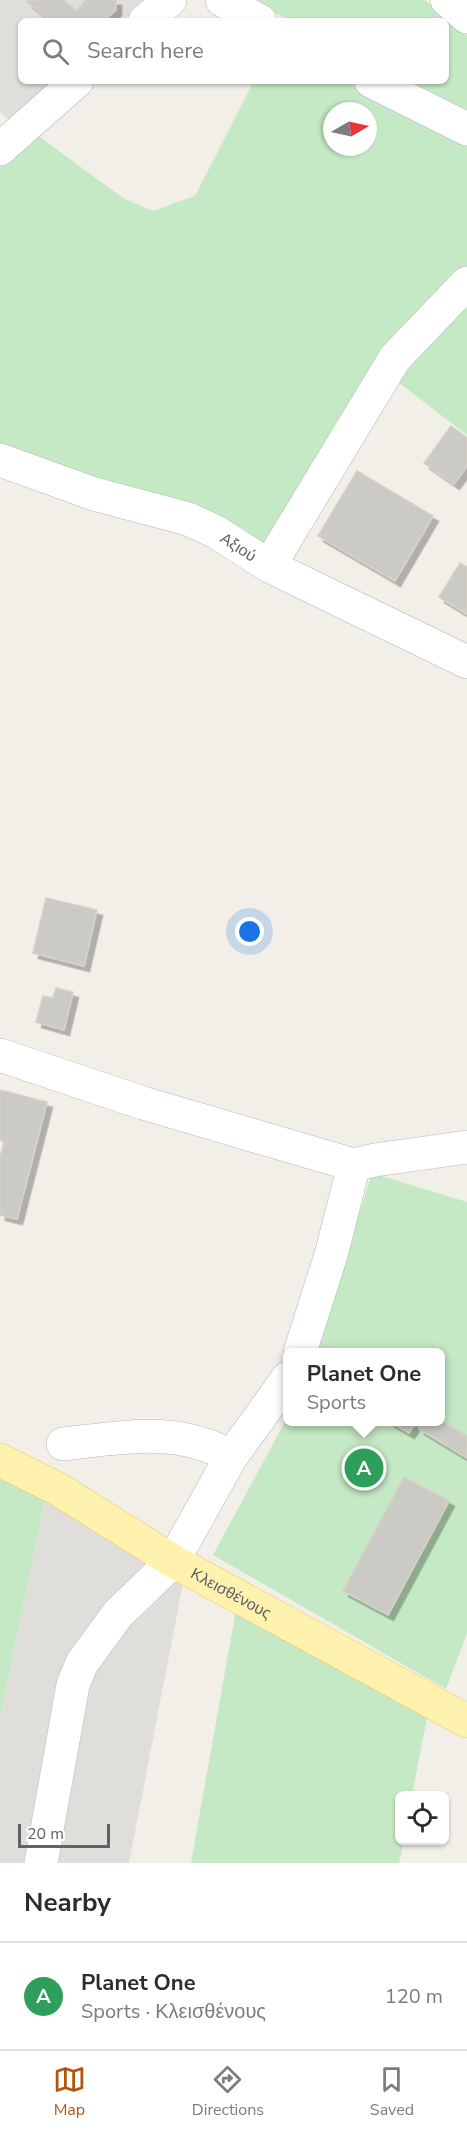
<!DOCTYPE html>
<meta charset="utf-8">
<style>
:root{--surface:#fff;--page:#f7f7f7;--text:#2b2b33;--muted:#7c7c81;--line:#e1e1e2;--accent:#b45309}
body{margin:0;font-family:"Nunito Sans",sans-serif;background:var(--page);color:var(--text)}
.controls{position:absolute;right:18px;bottom:18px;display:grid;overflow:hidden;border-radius:9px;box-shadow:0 2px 4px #0004}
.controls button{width:54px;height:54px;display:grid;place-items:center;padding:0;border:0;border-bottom:2px solid var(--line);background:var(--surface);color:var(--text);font:30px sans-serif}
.compass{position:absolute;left:323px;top:102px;width:54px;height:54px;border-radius:50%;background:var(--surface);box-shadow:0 2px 4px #0004;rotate:81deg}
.scale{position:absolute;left:18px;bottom:15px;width:92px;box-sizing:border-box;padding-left:6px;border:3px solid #5f6368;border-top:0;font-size:16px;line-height:21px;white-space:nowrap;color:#5f6368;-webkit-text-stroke:4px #fff;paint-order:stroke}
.you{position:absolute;left:250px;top:932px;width:21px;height:21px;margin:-15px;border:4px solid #fff;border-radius:50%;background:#1a73e8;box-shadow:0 0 0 9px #1a73e833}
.badge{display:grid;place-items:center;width:39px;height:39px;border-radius:50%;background:var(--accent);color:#fff;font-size:20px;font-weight:700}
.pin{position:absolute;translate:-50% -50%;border:3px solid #fff;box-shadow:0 2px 6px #0006}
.popup{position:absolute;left:283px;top:1348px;width:162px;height:78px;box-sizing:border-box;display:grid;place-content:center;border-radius:9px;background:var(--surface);filter:drop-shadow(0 2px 4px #0005);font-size:20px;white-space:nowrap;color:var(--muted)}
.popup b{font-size:22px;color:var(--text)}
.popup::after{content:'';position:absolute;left:50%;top:100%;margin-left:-12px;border:12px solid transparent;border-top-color:var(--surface)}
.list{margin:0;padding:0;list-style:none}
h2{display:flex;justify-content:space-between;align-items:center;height:78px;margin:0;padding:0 24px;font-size:26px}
h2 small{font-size:20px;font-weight:400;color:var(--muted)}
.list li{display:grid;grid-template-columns:39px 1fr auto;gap:18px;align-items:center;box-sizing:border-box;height:108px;padding:0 24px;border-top:2px solid var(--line)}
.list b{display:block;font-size:22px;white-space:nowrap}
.list p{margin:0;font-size:20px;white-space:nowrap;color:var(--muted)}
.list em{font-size:20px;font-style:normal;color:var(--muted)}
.icon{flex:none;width:33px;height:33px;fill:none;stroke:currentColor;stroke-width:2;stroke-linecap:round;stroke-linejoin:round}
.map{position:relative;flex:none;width:467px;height:1863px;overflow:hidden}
.search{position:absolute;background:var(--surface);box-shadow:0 2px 4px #0004;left:18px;right:18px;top:18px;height:66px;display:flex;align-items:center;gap:15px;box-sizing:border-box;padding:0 21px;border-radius:9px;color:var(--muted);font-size:22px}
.sheet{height:186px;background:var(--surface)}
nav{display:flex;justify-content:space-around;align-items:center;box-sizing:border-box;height:84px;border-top:2px solid var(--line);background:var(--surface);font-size:16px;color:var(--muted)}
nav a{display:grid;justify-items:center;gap:3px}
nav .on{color:var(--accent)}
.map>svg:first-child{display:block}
</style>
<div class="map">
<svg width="467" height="1863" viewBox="0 0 467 1863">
<defs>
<filter id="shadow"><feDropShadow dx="5.5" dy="5.5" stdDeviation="0" flood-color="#0004"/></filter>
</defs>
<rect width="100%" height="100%" fill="#f1efe8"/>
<path fill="#e0deda" d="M 0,0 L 146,0 L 123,21 L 21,21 L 21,81 L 56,81 L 10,121 L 0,112 Z
M 45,1498 L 184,1578 L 129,1863 L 0,1863 L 0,1717 Z"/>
<path fill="#c5e8c5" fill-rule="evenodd" d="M 249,0 L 425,0 L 467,35 L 467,111 L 409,81 L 446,81 L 446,21 L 291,21 Z
M 254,81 L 354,81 L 467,140 L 467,435 L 389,375 L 274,554 L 0,447 L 0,164 L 37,135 L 123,198 L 153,211 L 195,196 ZM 332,111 L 368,111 L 368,147 L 332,147 Z
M 372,1173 L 467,1202 L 467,1633 L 446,1689 L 213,1555 L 287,1418 L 288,1422 L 440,1422 L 440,1352 L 316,1352 Z
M 0,1478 L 45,1498 L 0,1717 Z
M 236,1610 L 427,1718 L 412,1795 L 400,1796 L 400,1840 L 404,1841 L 399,1863 L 191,1863 Z"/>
<path fill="#cccac5" stroke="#d6d1c6" stroke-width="1.5" filter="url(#shadow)" d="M 28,0 L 64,0 L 75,12 L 86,0 L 116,0 L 116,10 L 103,21 L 50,21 L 27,2 Z
M 451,426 L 467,438 L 467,466 L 454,484 L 424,463 Z
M 357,471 L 433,516 L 395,581 L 318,536 Z
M 460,563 L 467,567 L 467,614 L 439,597 Z
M 46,898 L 97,910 L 84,966 L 33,953 Z
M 56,988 L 73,992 L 64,1030 L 36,1022 L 43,996 L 53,998 Z
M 0,1090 L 47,1102 L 17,1219 L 0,1215 L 0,1157 L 4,1142 L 0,1140 Z
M 440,1420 L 467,1436 L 467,1458 L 419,1429 L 424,1422 L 440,1422 Z
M 390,1422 L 416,1422 L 409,1433 Z
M 404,1477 L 449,1501 L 388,1615 L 343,1591 Z"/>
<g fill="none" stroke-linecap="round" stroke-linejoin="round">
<g stroke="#b5b8bc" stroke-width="34">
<g id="minor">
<path d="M 222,0 L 260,21"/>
<path d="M 447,0 L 467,17"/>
<path d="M 145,21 L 170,0"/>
<path d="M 371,81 L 467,129"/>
<path d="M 0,149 L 77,81"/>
<path id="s1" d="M 0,460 L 94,494 L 188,519 L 216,532 L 269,566 L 467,662"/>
<path d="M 269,566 L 395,358 L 467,283"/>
<path d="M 0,1055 L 143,1103 L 354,1165 L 375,1160 L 467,1147"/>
<path d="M 300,1352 L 331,1255 L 354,1165"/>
<path d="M 63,1444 C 120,1438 178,1425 231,1457"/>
<path d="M 41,1863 L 73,1685 L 82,1663 L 118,1614 L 173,1561 L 231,1457 L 288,1378"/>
</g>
</g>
<g stroke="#f2c960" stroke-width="34">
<g id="major">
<path id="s2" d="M 0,1460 L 58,1489 L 173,1561 L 467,1721"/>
</g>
</g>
<use href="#minor" stroke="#fff" stroke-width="33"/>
<use href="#major" stroke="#fff2af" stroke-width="33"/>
</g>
<g text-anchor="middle" stroke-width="4.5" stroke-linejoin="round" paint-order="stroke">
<g font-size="16" fill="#5f6368" stroke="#fff">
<text dy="6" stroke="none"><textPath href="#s1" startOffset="255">Αξιού</textPath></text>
<text dy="6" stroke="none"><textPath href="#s2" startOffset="267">Κλεισθένους</textPath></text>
</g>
</g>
</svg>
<div class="controls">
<button><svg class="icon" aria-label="locate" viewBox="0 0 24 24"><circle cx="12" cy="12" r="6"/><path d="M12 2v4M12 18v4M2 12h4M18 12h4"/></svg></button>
</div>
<svg class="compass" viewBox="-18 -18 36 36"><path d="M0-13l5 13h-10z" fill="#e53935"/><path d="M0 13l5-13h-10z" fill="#7c7c81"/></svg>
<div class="scale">20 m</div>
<div class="you"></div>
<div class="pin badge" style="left:364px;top:1468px;background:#2e9e5b">A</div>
<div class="popup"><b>Planet One</b>Sports</div>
<div class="search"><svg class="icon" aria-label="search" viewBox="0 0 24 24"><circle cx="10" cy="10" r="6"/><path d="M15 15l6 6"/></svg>Search here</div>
</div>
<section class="sheet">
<h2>Nearby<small></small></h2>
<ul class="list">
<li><span class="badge" style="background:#2e9e5b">A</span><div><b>Planet One</b><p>Sports · Κλεισθένους</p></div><em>120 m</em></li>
</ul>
</section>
<nav>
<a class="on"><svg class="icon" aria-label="map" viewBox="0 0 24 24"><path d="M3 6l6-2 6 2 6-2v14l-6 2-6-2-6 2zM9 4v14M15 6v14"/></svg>Map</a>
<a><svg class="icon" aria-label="directions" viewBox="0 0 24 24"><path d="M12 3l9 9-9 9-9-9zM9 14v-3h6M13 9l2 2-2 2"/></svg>Directions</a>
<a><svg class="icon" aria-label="saved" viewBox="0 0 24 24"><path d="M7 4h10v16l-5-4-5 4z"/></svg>Saved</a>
</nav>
